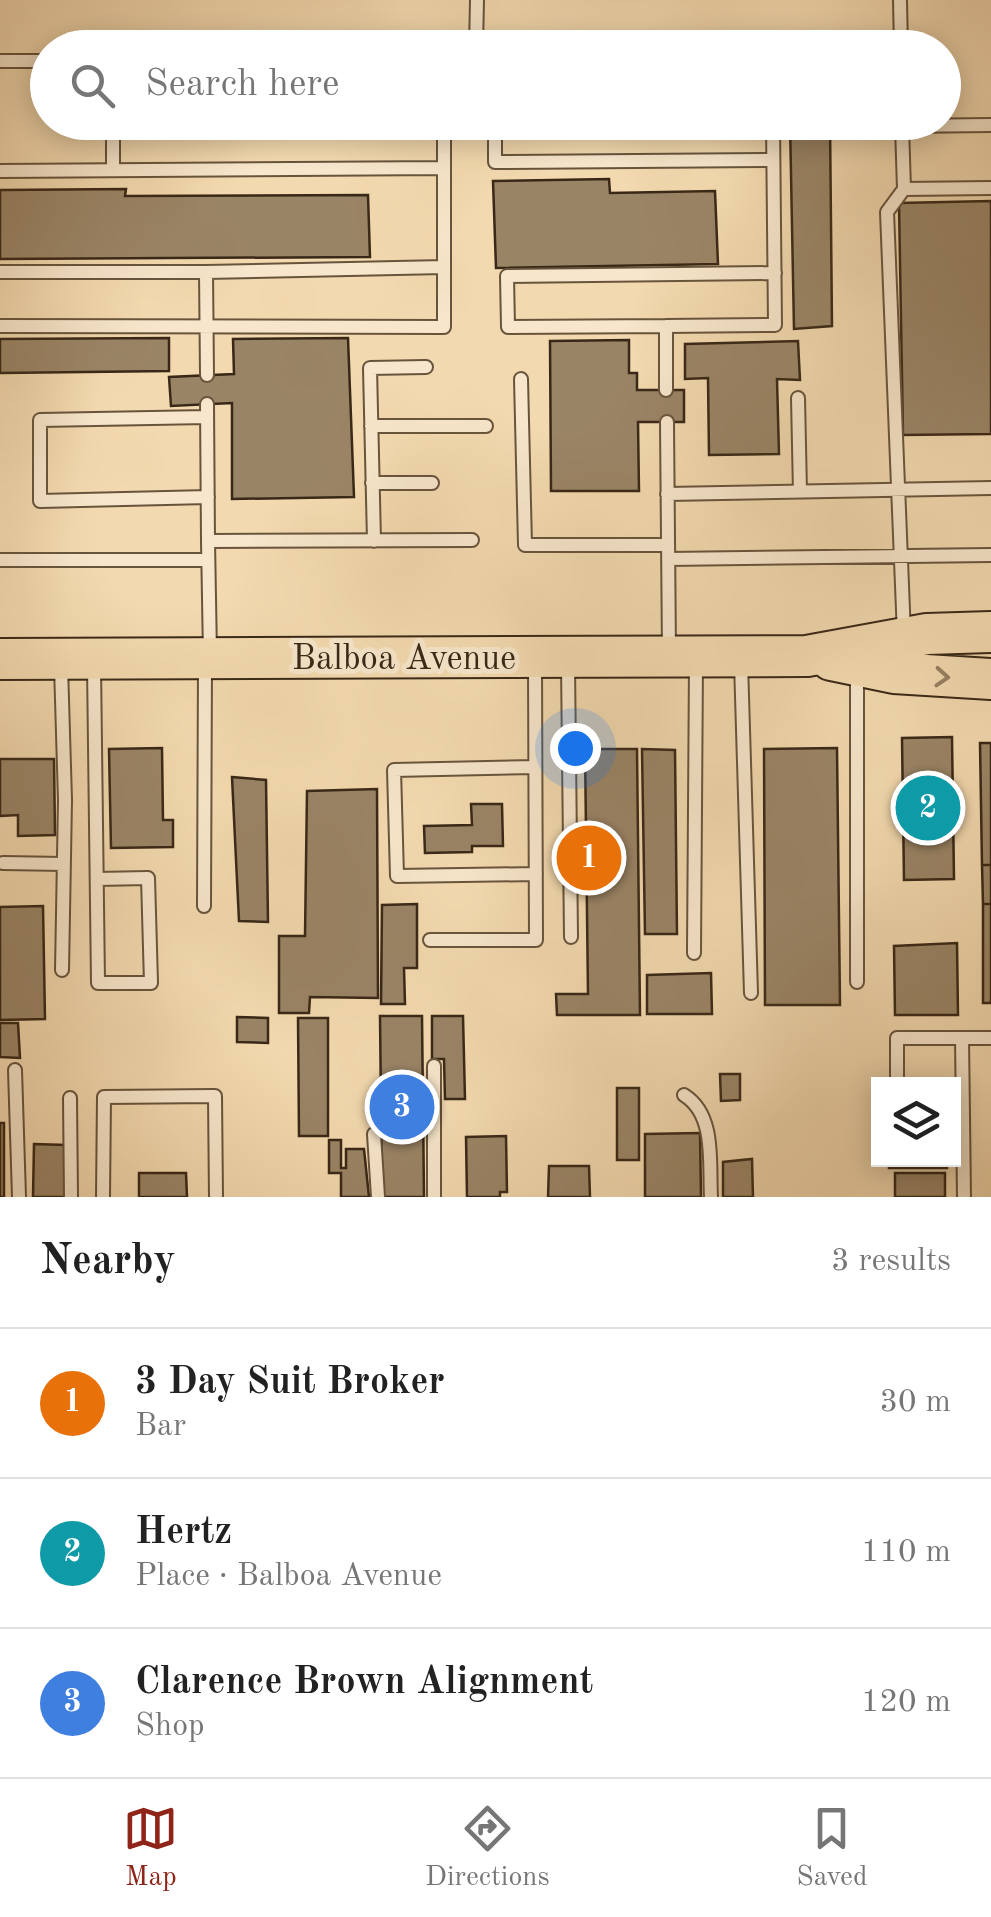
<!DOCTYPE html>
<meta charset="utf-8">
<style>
:root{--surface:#fff;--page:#f2f2f2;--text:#222;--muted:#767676;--line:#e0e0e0;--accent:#8f2418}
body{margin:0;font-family:"Old Standard TT",serif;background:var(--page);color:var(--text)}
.controls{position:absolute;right:30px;bottom:30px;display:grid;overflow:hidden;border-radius:0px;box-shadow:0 5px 25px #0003}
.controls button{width:90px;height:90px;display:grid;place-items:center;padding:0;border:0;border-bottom:2px solid var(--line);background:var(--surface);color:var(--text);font:50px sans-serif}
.you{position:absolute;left:575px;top:748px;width:35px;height:35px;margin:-25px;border:8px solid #fff;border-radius:50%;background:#1a73e8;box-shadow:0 0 0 15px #1a73e833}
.badge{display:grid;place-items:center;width:65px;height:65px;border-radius:50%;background:var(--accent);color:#fff;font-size:32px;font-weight:700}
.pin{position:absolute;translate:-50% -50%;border:5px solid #fff;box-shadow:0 2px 10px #0006}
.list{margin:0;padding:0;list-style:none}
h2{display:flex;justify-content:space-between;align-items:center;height:130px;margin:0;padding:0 40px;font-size:42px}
h2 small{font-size:32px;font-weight:400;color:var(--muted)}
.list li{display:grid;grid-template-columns:65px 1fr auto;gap:30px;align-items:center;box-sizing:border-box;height:150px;padding:0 40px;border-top:2px solid var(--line)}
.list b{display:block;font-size:38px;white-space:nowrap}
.list p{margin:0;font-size:32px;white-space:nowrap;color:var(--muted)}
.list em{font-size:32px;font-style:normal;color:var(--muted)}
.icon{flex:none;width:55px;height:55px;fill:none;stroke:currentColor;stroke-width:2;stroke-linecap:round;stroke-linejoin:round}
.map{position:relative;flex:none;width:991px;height:1197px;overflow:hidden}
.search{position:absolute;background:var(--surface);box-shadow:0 5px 25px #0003;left:30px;right:30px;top:30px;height:110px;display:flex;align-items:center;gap:25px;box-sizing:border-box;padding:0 35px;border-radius:55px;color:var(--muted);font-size:38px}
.sheet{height:580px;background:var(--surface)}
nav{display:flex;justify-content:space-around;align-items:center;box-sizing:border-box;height:140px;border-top:2px solid var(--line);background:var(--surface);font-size:28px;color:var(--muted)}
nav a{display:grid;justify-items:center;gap:5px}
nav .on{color:var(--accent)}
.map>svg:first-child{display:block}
</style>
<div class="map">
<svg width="991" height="1197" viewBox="0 0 991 1197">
<rect width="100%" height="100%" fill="#f3d9af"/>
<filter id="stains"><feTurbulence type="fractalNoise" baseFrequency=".002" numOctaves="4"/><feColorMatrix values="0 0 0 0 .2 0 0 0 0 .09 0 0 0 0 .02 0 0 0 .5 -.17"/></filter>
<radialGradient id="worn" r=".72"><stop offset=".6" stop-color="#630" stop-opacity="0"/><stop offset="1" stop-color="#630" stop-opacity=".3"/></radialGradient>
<path fill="#9a8466" stroke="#392817" stroke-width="2.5" d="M 790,122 L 830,122 L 832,326 L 794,329 Z
M 609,179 L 610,193 L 715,191 L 718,264 L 496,268 L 493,181 Z
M 126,189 L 125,196 L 368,195 L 370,257 L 0,259 L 0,190 Z
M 991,201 L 991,434 L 903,435 L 899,203 Z
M 169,338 L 169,371 L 0,373 L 0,339 Z
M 348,338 L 354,497 L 232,499 L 232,403 L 171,406 L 169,377 L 234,374 L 233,339 Z
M 629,340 L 629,373 L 637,373 L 637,390 L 684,390 L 684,422 L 638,422 L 639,491 L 551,491 L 550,341 Z
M 798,341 L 800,380 L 777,379 L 779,454 L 709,455 L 708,378 L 685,379 L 685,344 Z
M 952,737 L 954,879 L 904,880 L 902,738 Z
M 980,743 L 991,743 L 991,865 L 982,865 Z
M 162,748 L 163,820 L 173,820 L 173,847 L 111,848 L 109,749 Z
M 837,748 L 840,1005 L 765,1005 L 764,749 Z
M 585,749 L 637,749 L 640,1015 L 557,1015 L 556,994 L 588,994 Z
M 642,749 L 675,750 L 677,934 L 645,934 Z
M 0,759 L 54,759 L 55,835 L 18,836 L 18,815 L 0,816 Z
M 232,777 L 266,780 L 268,922 L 239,921 Z
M 377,789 L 378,998 L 310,997 L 309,1013 L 279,1013 L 279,936 L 305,936 L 307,791 Z
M 471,804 L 502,804 L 503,846 L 472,846 L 472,852 L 425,853 L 424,826 L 472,825 Z
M 982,865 L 991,865 L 991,904 L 983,904 Z
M 417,904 L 417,968 L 404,968 L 405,1004 L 381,1004 L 382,905 Z
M 983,904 L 991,904 L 991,1003 L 983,1003 Z
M 43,906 L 45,1019 L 0,1020 L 0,907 Z
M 957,943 L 958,1015 L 895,1015 L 894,946 Z
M 711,973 L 712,1014 L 647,1014 L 647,975 Z
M 380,1016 L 422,1016 L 424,1197 L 382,1197 Z
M 432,1016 L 463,1016 L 465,1099 L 445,1099 L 444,1059 L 432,1059 Z
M 237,1017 L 268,1018 L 268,1043 L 237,1042 Z
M 298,1018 L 328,1018 L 328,1136 L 299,1136 Z
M 0,1023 L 18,1023 L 20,1058 L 0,1057 Z
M 720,1074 L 740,1074 L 740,1100 L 721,1101 Z
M 617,1088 L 639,1088 L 639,1160 L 617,1160 Z
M 0,1123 L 4,1123 L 4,1197 L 0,1197 Z
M 700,1133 L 701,1197 L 645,1197 L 645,1134 Z
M 506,1136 L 507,1192 L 500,1192 L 500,1197 L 467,1197 L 466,1137 Z
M 329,1140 L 341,1140 L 341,1168 L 346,1168 L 346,1149 L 364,1149 L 369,1197 L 341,1197 L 341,1173 L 329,1173 Z
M 34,1144 L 66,1145 L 67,1197 L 33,1197 Z
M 752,1159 L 753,1197 L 723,1197 L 723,1162 Z
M 889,1160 L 947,1160 L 947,1168 L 889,1168 Z
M 549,1166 L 589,1166 L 590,1197 L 548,1197 Z
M 139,1173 L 186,1173 L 187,1197 L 139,1197 Z
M 895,1173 L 945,1173 L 945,1197 L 895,1197 Z"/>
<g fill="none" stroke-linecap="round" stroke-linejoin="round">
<g stroke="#68543d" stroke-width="16">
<path id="service" d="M 900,0 L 901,48
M 476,48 L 477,0
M 0,61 L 48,61
M 113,122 L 113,170
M 495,122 L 495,162 L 773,160
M 902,122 L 902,126 L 991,125
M 902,126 L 904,189 L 991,188
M 0,171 L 444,168
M 904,189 L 887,212 L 904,635
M 0,272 L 206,272
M 0,326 L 444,327 L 444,267
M 666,326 L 508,327 L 507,276 L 775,273
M 207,375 L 206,272 L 444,267 L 444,122
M 521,379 L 525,545 L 668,545
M 666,390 L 666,326 L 775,325 L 773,122
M 798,398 L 800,492
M 207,404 L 208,541
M 207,417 L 40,420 L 40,501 L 208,497
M 667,422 L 669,653
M 371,426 L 486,426
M 372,483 L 432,483
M 667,494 L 991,488
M 374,541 L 370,368 L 426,367
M 668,559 L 991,555
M 0,560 L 208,560
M 210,655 L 208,541 L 472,540
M 741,663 L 751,993
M 568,664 L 571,937
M 61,666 L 65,800 L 62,970
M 94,666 L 98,983 L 151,983 L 148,878 L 97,879
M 857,668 L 857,982
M 535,767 L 394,770 L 397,876 L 536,874
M 3,863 L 64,864
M 204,906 L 205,665
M 430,940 L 536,940 L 535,664
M 694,953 L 696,663
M 962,1038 L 991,1038
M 434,1066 L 434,1197
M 15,1070 L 19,1197
M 897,1084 L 897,1038 L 962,1038 L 964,1197
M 684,1095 C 716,1115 709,1162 711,1197
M 70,1098 L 71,1197
M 374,1134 L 378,1197
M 103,1197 L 104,1097 L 215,1096 L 216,1197"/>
</g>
<g stroke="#392817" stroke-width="44">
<path id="primary" d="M 0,659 L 807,656 L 927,634 L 991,632
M 831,660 L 894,673 L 991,679"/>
</g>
<use href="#service" stroke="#f7e6cb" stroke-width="12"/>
<use href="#primary" stroke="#f3d9af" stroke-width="40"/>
</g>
<defs><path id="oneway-chevron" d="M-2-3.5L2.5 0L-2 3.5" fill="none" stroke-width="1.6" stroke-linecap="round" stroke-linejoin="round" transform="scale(2.5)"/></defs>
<use stroke="#968063" href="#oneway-chevron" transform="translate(942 677) rotate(4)"/>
<g text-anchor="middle" stroke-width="10" stroke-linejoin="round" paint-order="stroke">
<g font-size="35" fill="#392817" stroke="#f7e6cb">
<text x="404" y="669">Balboa Avenue</text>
</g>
</g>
<rect width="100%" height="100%" filter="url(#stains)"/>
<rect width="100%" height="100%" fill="url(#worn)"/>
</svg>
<div class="controls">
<button><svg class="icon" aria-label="layers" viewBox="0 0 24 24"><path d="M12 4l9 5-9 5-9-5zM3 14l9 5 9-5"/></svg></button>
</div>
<div class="you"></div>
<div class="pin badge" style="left:589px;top:858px;background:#e8710a">1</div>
<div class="pin badge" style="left:928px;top:808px;background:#0f9aa8">2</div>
<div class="pin badge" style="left:402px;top:1107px;background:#3f7fe0">3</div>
<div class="search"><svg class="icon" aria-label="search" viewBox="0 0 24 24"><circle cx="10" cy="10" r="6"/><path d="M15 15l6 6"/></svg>Search here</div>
</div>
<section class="sheet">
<h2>Nearby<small>3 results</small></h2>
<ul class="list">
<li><span class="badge" style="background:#e8710a">1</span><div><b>3 Day Suit Broker</b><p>Bar</p></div><em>30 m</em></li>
<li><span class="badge" style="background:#0f9aa8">2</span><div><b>Hertz</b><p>Place · Balboa Avenue</p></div><em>110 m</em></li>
<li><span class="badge" style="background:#3f7fe0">3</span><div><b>Clarence Brown Alignment</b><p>Shop</p></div><em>120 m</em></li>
</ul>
</section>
<nav>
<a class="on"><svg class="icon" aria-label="map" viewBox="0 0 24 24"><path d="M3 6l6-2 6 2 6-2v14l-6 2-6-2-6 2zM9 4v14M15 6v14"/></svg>Map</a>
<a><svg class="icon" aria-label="directions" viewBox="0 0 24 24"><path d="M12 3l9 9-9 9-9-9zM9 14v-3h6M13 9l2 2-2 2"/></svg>Directions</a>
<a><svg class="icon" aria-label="saved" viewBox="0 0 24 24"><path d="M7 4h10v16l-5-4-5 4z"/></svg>Saved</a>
</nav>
